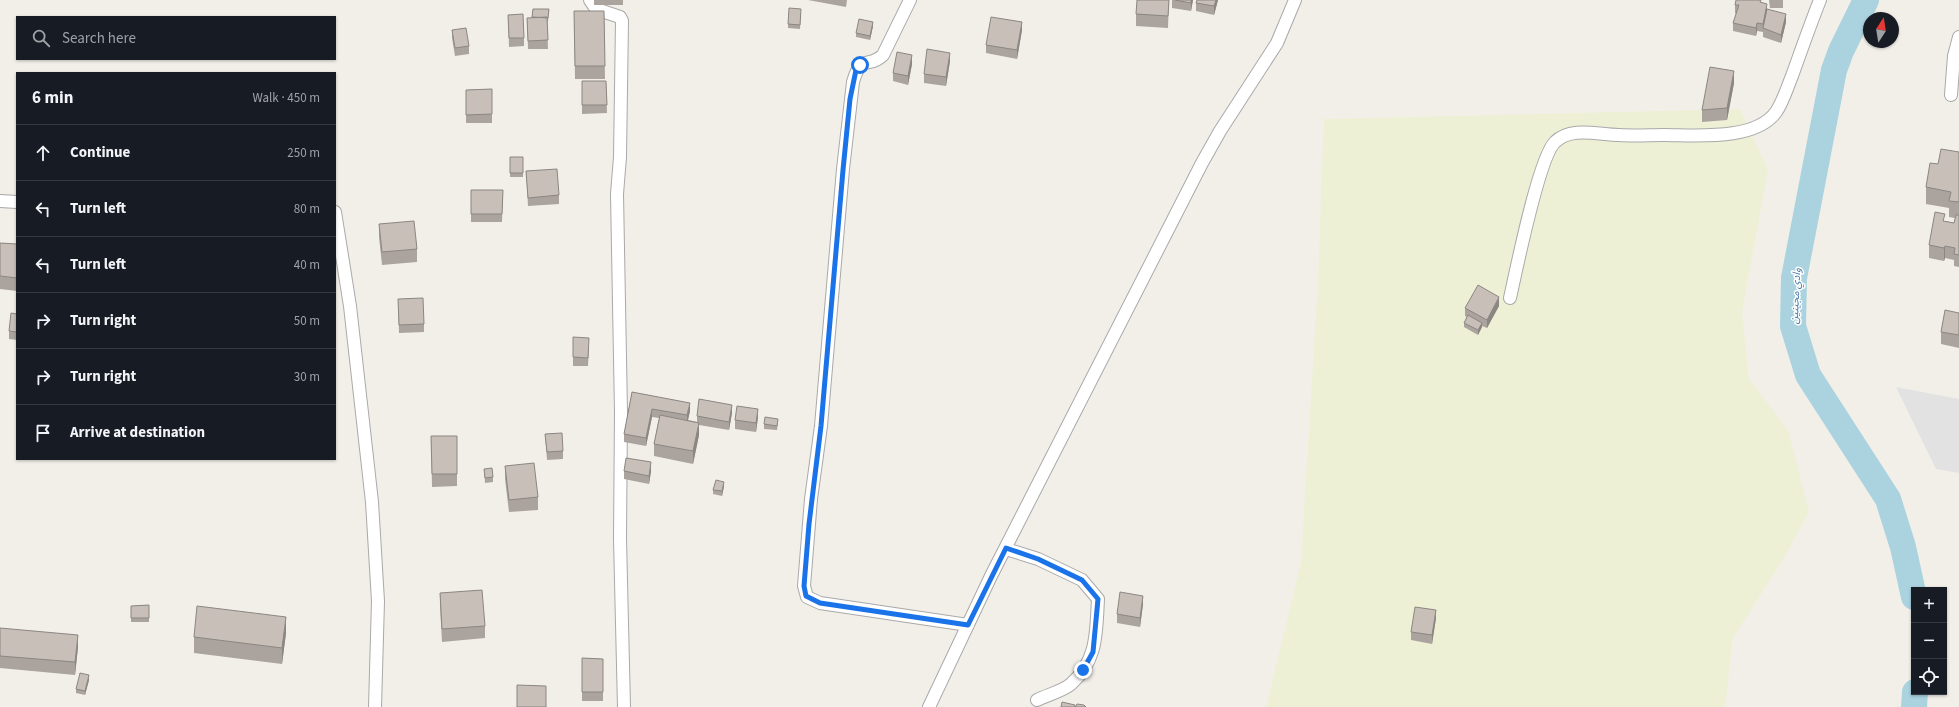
<!DOCTYPE html>
<meta charset="utf-8">
<style>
:root{--surface:#171b24;--page:#20242c;--text:#f1f3f6;--muted:#9ea1a6;--line:#363941}
body{margin:0;font-family:"Source Sans 3","Noto Sans Arabic",sans-serif;background:var(--page);color:var(--text)}
.controls{position:absolute;right:12px;bottom:12px;display:grid;overflow:hidden;border-radius:0px;box-shadow:0 1px 3px #0004}
.controls button{width:36px;height:36px;display:grid;place-items:center;padding:0;border:0;border-bottom:1px solid var(--line);background:var(--surface);color:var(--text);font:20px sans-serif}
.compass{position:absolute;left:1863px;top:12px;width:36px;height:36px;border-radius:50%;background:var(--surface);box-shadow:0 1px 3px #0004;rotate:12deg}
.stop{position:absolute;width:12px;height:12px;margin:-9px;border:3px solid #1a73e8;border-radius:50%;background:#fff}
.stop.end{background:#1a73e8;border-color:#fff;box-shadow:0 1px 4px #0008}
.list{margin:0;padding:0;list-style:none}
h2{display:flex;justify-content:space-between;align-items:center;height:52px;margin:0;padding:0 16px;font-size:17px}
h2 small{font-size:13px;font-weight:400;color:var(--muted)}
.list li{display:grid;grid-template-columns:26px 1fr auto;gap:12px;align-items:center;box-sizing:border-box;height:56px;padding:0 16px;border-top:1px solid var(--line)}
.list b{display:block;font-size:15px;white-space:nowrap}
.list em{font-size:13px;font-style:normal;color:var(--muted)}
.icon{flex:none;width:22px;height:22px;fill:none;stroke:currentColor;stroke-width:2;stroke-linecap:round;stroke-linejoin:round}
.map{position:relative;flex:none;width:1959px;height:707px;overflow:hidden}
.search{position:absolute;background:var(--surface);box-shadow:0 1px 3px #0004;left:16px;top:16px;width:320px;height:44px;display:flex;align-items:center;gap:10px;box-sizing:border-box;padding:0 14px;border-radius:0px;color:var(--muted);font-size:15px}
.panel{position:absolute;background:var(--surface);box-shadow:0 1px 3px #0004;left:16px;top:72px;width:320px;height:388px;border-radius:0px}
.map>svg:first-child{display:block}
</style>
<div class="map">
<svg width="1959" height="707" viewBox="0 0 1959 707">
<rect width="100%" height="100%" fill="#f2efe9"/>
<path fill="#eef0d5" d="M 1740,109 L 1768,170 L 1742,312 L 1749,379 L 1788,430 L 1809,512 L 1781,563 L 1733,638 L 1725,707 L 1266,707 L 1301,562 L 1318,279 L 1324,119 Z"/>
<path fill="#e2e2e2" d="M 1896,387 L 1959,399 L 1959,473 L 1936,469 Z"/>
<g fill="none" stroke-linecap="round" stroke-linejoin="round">
<path stroke="#aad3df" stroke-width="26" d="M 1866,0 L 1841,51 L 1834,70 L 1794,278 L 1793,326 L 1808,375 L 1888,499 L 1903,547 L 1914,597
M 1914,707 L 1915,692"/>
<g stroke="#a9a9a9" stroke-width="14">
<path id="street" d="M 590,0 L 596,9 L 620,17 L 622,21 L 620,157 L 617,194 L 621,412 L 620,539 L 624,707
M 910,0 L 883,55 C 869,69 861,53 853,82 L 843,169 L 821,426 L 811,499 L 804,586 L 807,597 L 820,603 L 968,625
M 1951,95 L 1954,56 L 1959,37
M 0,201 L 17,202
M 335,212 L 350,306 L 372,502 L 378,601 L 375,707
M 1510,298 C 1516,271 1539,157 1555,142 C 1571,126 1599,135 1619,135 C 1634,136 1649,135 1664,135 C 1696,135 1755,141 1776,112 C 1783,102 1787,88 1792,76 C 1801,51 1810,25 1820,0
M 1006,549 L 1038,559 L 1082,580 L 1098,599 C 1096,632 1098,660 1071,684 C 1063,691 1047,695 1037,700
M 929,707 L 991,576 L 1202,163 L 1220,131 L 1277,43 L 1295,0"/>
</g>
<use href="#street" stroke="#fff" stroke-width="12"/>
</g>
<path fill="#aba49e" d="M 594,0 L 623,0 L 623,5 L 594,5 Z
M 808,0 L 847,0 L 846,7 Z
M 1169,0 L 1168,28 L 1136,26 L 1136,14 Z
M 1172,0 L 1193,0 L 1191,11 L 1172,8 Z
M 1218,0 L 1214,15 L 1196,11 L 1196,3 Z
M 1769,0 L 1783,0 L 1783,8 L 1770,8 Z
M 1761,2 L 1767,11 L 1786,22 L 1781,43 L 1763,37 L 1763,31 L 1763,32 L 1757,31 L 1756,36 L 1733,31 L 1733,23 L 1736,14 L 1735,13 L 1735,5 Z
M 533,9 L 549,9 L 548,22 L 547,22 L 548,49 L 528,49 L 527,18 L 532,18 Z
M 574,11 L 604,11 L 605,79 L 575,79 Z
M 801,13 L 800,29 L 788,28 L 788,24 Z
M 508,15 L 524,38 L 524,46 L 509,47 Z
M 873,26 L 870,40 L 856,37 L 856,33 Z
M 452,30 L 469,46 L 469,54 L 455,56 L 452,38 Z
M 1022,30 L 1017,59 L 986,53 L 986,45 Z
M 950,61 L 946,86 L 924,83 L 924,74 Z
M 912,64 L 908,85 L 893,81 L 893,73 Z
M 582,81 L 606,81 L 607,113 L 582,114 Z
M 1734,83 L 1727,120 L 1702,122 L 1702,110 Z
M 492,89 L 492,123 L 466,123 L 466,90 Z
M 1959,152 L 1959,267 L 1954,266 L 1954,260 L 1945,258 L 1944,261 L 1929,258 L 1929,245 L 1945,221 L 1954,223 L 1955,218 L 1949,217 L 1949,208 L 1926,204 L 1926,187 L 1938,164 Z
M 510,157 L 523,157 L 523,177 L 510,177 Z
M 526,171 L 559,195 L 559,204 L 528,206 Z
M 471,190 L 503,190 L 502,222 L 471,222 Z
M 379,224 L 417,249 L 417,262 L 382,265 L 379,237 Z
M 0,243 L 17,244 L 17,291 L 0,289 Z
M 398,299 L 424,324 L 424,332 L 399,333 Z
M 1499,306 L 1487,328 L 1482,326 L 1482,327 L 1478,335 L 1464,327 L 1464,323 L 1467,317 L 1465,316 L 1465,308 Z
M 1959,313 L 1959,348 L 1941,344 L 1941,332 Z
M 17,314 L 17,340 L 9,339 L 9,331 Z
M 573,337 L 589,346 L 588,366 L 573,366 Z
M 632,392 L 690,411 L 688,420 L 697,422 L 697,416 L 732,413 L 729,430 L 699,425 L 699,435 L 693,464 L 654,456 L 654,444 L 659,418 L 652,417 L 646,446 L 624,442 L 624,434 Z
M 758,417 L 756,432 L 735,429 L 735,420 Z
M 778,423 L 777,430 L 764,429 L 764,424 Z
M 545,434 L 563,451 L 563,459 L 547,460 Z
M 431,436 L 457,436 L 457,486 L 432,487 Z
M 505,466 L 538,497 L 538,510 L 509,512 L 505,479 Z
M 484,469 L 493,477 L 493,482 L 485,483 Z
M 624,471 L 651,471 L 649,484 L 624,479 Z
M 724,486 L 722,496 L 713,494 L 713,490 Z
M 440,593 L 485,626 L 485,638 L 442,642 L 440,606 Z
M 1143,604 L 1140,627 L 1117,623 L 1117,614 Z
M 149,605 L 149,622 L 131,622 L 131,606 Z
M 1436,618 L 1432,644 L 1411,640 L 1411,632 Z
M 0,628 L 78,647 L 75,675 L 0,668 Z
M 286,633 L 282,664 L 194,653 L 194,637 Z
M 582,658 L 603,659 L 603,701 L 582,701 Z
M 89,680 L 85,695 L 76,693 L 76,689 Z"/>
<path fill="#8b8681" d="M 1191,0 L 1193,0 L 1191,11 Z
M 1216,0 L 1218,0 L 1214,15 L 1214,6 Z
M 1767,4 L 1767,12 L 1763,28 L 1763,32 L 1763,24 Z
M 1786,14 L 1786,22 L 1781,43 L 1781,35 Z
M 873,22 L 873,26 L 870,40 L 870,36 Z
M 1022,22 L 1022,30 L 1017,59 L 1017,50 Z
M 1757,23 L 1757,31 L 1756,36 L 1756,28 Z
M 950,53 L 950,61 L 946,86 L 946,77 Z
M 912,55 L 912,64 L 908,85 L 908,76 Z
M 1734,71 L 1734,83 L 1727,120 L 1727,108 Z
M 1945,246 L 1945,258 L 1944,261 L 1944,248 Z
M 1499,297 L 1499,306 L 1487,328 L 1487,320 Z
M 1482,323 L 1482,327 L 1478,335 L 1478,330 Z
M 690,403 L 690,411 L 687,424 L 687,415 Z
M 732,405 L 732,413 L 729,430 L 729,422 Z
M 652,409 L 652,417 L 646,446 L 646,438 Z
M 758,409 L 758,417 L 756,432 L 756,423 Z
M 699,423 L 699,435 L 693,464 L 693,451 Z
M 651,462 L 651,471 L 649,484 L 649,476 Z
M 724,482 L 724,486 L 722,496 L 722,491 Z
M 1143,596 L 1143,604 L 1140,627 L 1140,618 Z
M 1436,610 L 1436,618 L 1432,644 L 1432,635 Z
M 286,617 L 286,633 L 282,664 L 282,648 Z
M 78,635 L 78,647 L 75,675 L 75,662 Z
M 89,675 L 89,680 L 85,695 L 85,691 Z"/>
<path fill="#c7bfb8" stroke="#8b8681" d="M 1137,0 L 1169,0 L 1168,16 L 1136,14 Z
M 1175,0 L 1191,0 L 1191,3 Z
M 1197,0 L 1216,0 L 1214,6 L 1196,3 Z
M 1736,0 L 1761,0 L 1760,2 L 1767,4 L 1763,24 L 1757,23 L 1756,28 L 1733,23 L 1739,5 L 1735,5 Z
M 789,8 L 801,9 L 800,25 L 788,24 Z
M 533,9 L 549,9 L 548,18 L 532,17 Z
M 1767,9 L 1786,14 L 1781,35 L 1763,28 Z
M 574,11 L 604,11 L 605,66 L 575,66 Z
M 523,14 L 524,38 L 509,38 L 508,15 Z
M 547,17 L 548,40 L 528,41 L 527,18 Z
M 991,17 L 1022,22 L 1017,50 L 986,45 Z
M 859,19 L 873,22 L 870,36 L 856,33 Z
M 466,28 L 469,46 L 455,48 L 452,30 Z
M 927,49 L 950,53 L 946,77 L 924,74 Z
M 897,52 L 912,55 L 908,76 L 893,73 Z
M 1710,67 L 1734,71 L 1727,108 L 1702,110 Z
M 582,81 L 606,81 L 607,105 L 582,105 Z
M 492,89 L 492,114 L 466,115 L 466,90 Z
M 1941,149 L 1959,152 L 1959,202 L 1949,201 L 1951,192 L 1926,187 L 1930,163 L 1938,164 Z
M 510,157 L 523,157 L 523,173 L 510,173 Z
M 557,169 L 559,195 L 528,198 L 526,171 Z
M 471,190 L 503,190 L 502,214 L 471,214 Z
M 1935,212 L 1945,214 L 1943,221 L 1954,223 L 1956,215 L 1959,215 L 1959,255 L 1954,254 L 1955,248 L 1945,246 L 1944,248 L 1929,245 Z
M 414,221 L 417,249 L 382,252 L 379,224 Z
M 0,243 L 17,244 L 17,278 L 0,276 Z
M 1478,285 L 1499,297 L 1487,320 L 1465,308 Z
M 423,298 L 424,324 L 399,325 L 398,299 Z
M 1945,310 L 1959,313 L 1959,335 L 1941,332 Z
M 11,313 L 17,314 L 17,332 L 9,331 Z
M 1468,315 L 1482,323 L 1478,330 L 1464,323 Z
M 573,337 L 589,338 L 588,358 L 573,357 Z
M 632,392 L 690,403 L 687,415 L 652,409 L 646,438 L 624,434 Z
M 699,399 L 732,405 L 729,422 L 697,416 Z
M 737,406 L 758,409 L 756,423 L 735,420 Z
M 660,415 L 699,423 L 693,451 L 654,444 Z
M 765,417 L 778,419 L 777,426 L 764,424 Z
M 562,433 L 563,451 L 547,452 L 545,434 Z
M 431,436 L 457,436 L 457,474 L 432,474 Z
M 626,458 L 651,462 L 649,476 L 624,471 Z
M 534,463 L 538,497 L 509,500 L 505,466 Z
M 492,468 L 493,477 L 485,478 L 484,469 Z
M 716,480 L 724,482 L 722,491 L 713,490 Z
M 482,590 L 485,626 L 442,629 L 440,593 Z
M 1120,592 L 1143,596 L 1140,618 L 1117,614 Z
M 149,605 L 149,618 L 131,618 L 131,606 Z
M 197,606 L 286,617 L 282,648 L 194,637 Z
M 1415,607 L 1436,610 L 1432,635 L 1411,632 Z
M 0,628 L 78,635 L 75,662 L 0,656 Z
M 582,658 L 603,659 L 603,692 L 582,692 Z
M 80,673 L 89,675 L 85,691 L 76,689 Z
M 517,685 L 546,686 L 546,707 L 517,707 Z
M 1062,702 L 1075,705 L 1075,707 L 1061,707 Z
M 1077,704 L 1084,705 L 1086,707 L 1075,707 Z"/>
<g fill="none" stroke-linecap="round" stroke-linejoin="round">
<path stroke="#1a73e8" stroke-width="5" d="M 860,65 L 856,70 L 850,99 L 843,170 L 821,426 L 809,524 L 804,586 L 806,596 L 820,603 L 968,625 L 1006,548 L 1038,559 L 1082,580 L 1098,599 L 1093,652 L 1083,670"/>
</g>
<g text-anchor="middle" stroke-width="3" stroke-linejoin="round" paint-order="stroke">
<g font-size="11" font-style="italic" fill="#4a7aab" stroke="#fff">
<text transform="translate(1795 296) rotate(-87)" y="4">وادي مجينين</text>
</g>
</g>
</svg>
<div class="controls">
<button>+</button>
<button>−</button>
<button><svg class="icon" aria-label="locate" viewBox="0 0 24 24"><circle cx="12" cy="12" r="6"/><path d="M12 2v4M12 18v4M2 12h4M18 12h4"/></svg></button>
</div>
<svg class="compass" viewBox="-18 -18 36 36"><path d="M0-13l5 13h-10z" fill="#e53935"/><path d="M0 13l5-13h-10z" fill="#9ea1a6"/></svg>
<div class="stop" style="left:860px;top:65px"></div>
<div class="stop end" style="left:1083px;top:670px"></div>
<div class="search"><svg class="icon" aria-label="search" viewBox="0 0 24 24"><circle cx="10" cy="10" r="6"/><path d="M15 15l6 6"/></svg>Search here</div>
<section class="panel">
<h2>6 min<small>Walk · 450 m</small></h2>
<ul class="list">
<li><svg class="icon" aria-label="ahead" viewBox="0 0 24 24"><path d="M12 20V5M6 11l6-6 6 6"/></svg><div><b>Continue</b></div><em>250 m</em></li>
<li><svg class="icon" aria-label="left" viewBox="0 0 24 24"><path d="M17 20v-9H6M10 6l-5 5 5 5"/></svg><div><b>Turn left</b></div><em>80 m</em></li>
<li><svg class="icon" aria-label="left" viewBox="0 0 24 24"><path d="M17 20v-9H6M10 6l-5 5 5 5"/></svg><div><b>Turn left</b></div><em>40 m</em></li>
<li><svg class="icon" aria-label="right" viewBox="0 0 24 24"><path d="M7 20v-9h11M14 6l5 5-5 5"/></svg><div><b>Turn right</b></div><em>50 m</em></li>
<li><svg class="icon" aria-label="right" viewBox="0 0 24 24"><path d="M7 20v-9h11M14 6l5 5-5 5"/></svg><div><b>Turn right</b></div><em>30 m</em></li>
<li><svg class="icon" aria-label="arrive" viewBox="0 0 24 24"><path d="M6 21V4h12l-3 4 3 4H6"/></svg><div><b>Arrive at destination</b></div></li>
</ul>
</section>
</div>
